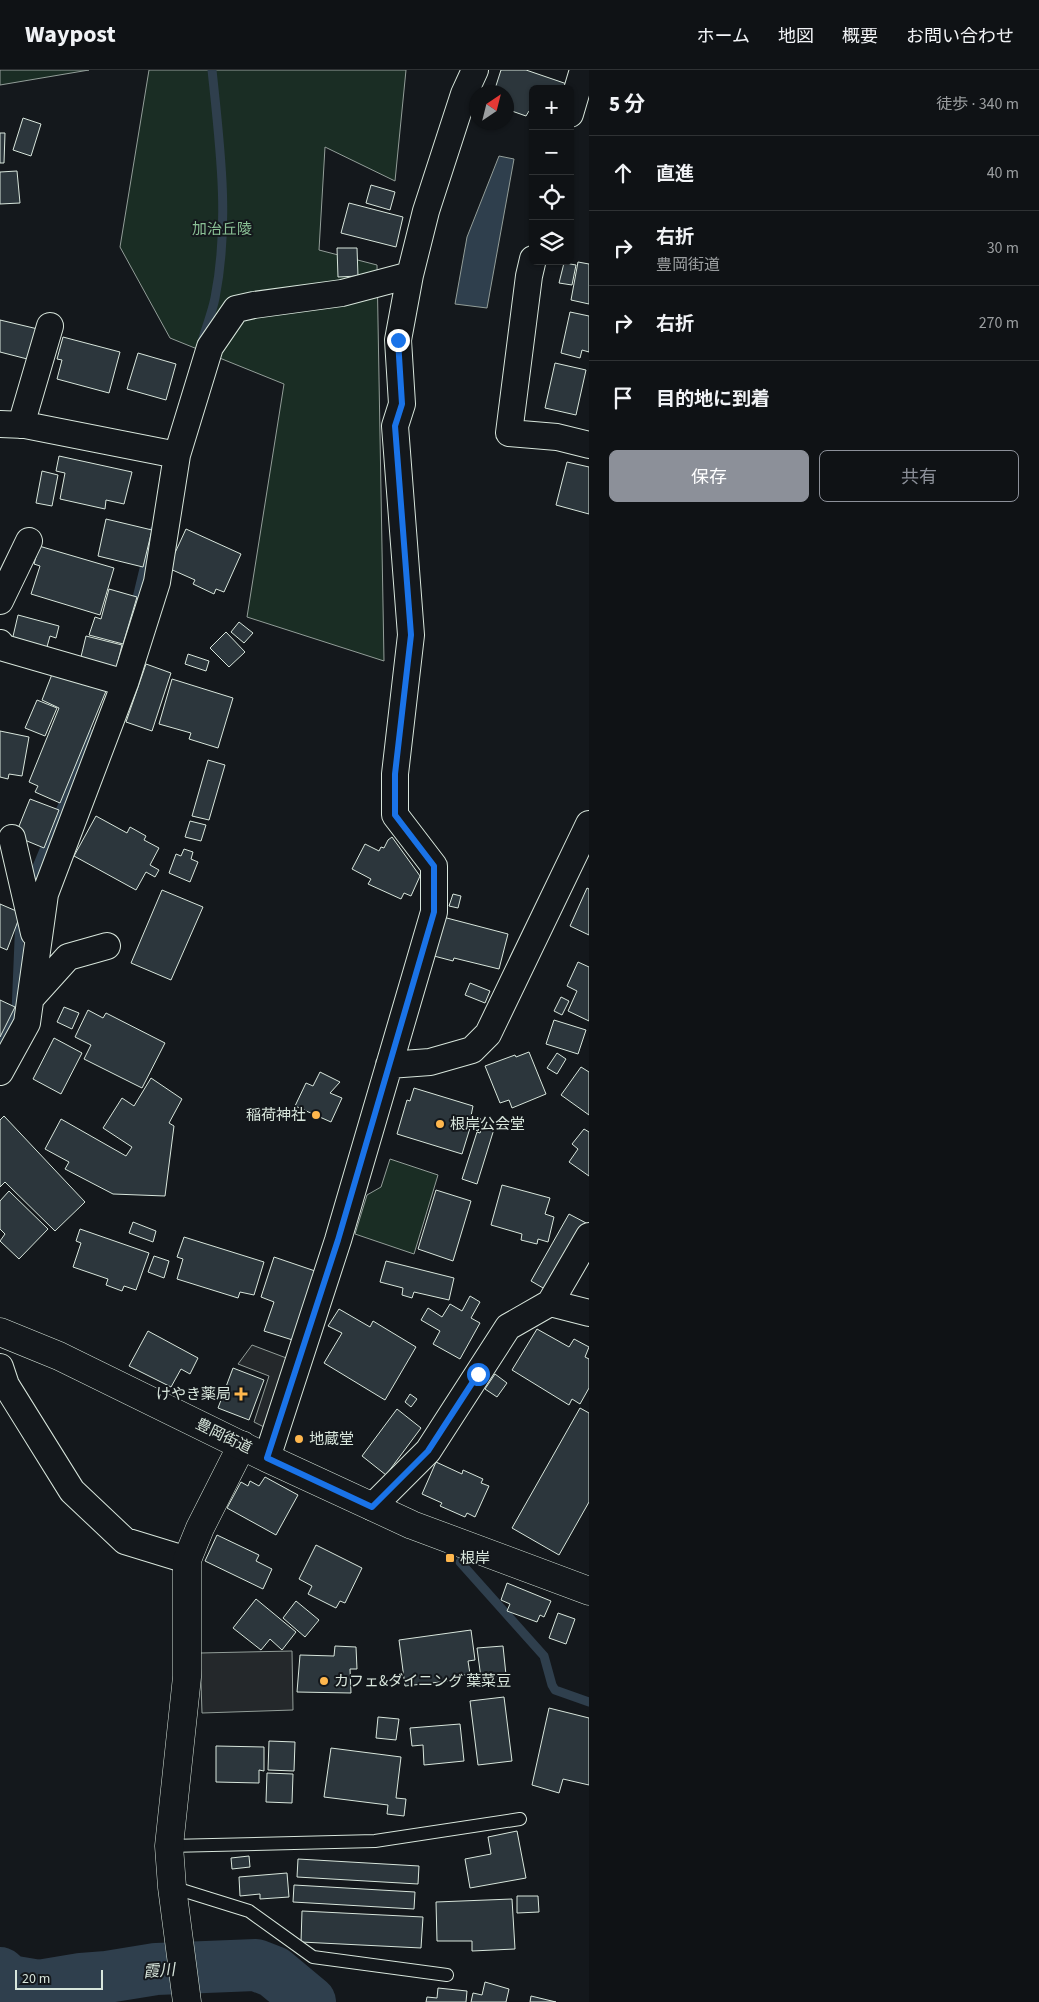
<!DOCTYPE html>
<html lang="ja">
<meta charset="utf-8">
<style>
:root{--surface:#0f1215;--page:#181b1e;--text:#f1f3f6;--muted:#9b9ea0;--line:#2f3234;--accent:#8c9099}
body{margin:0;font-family:"Source Sans 3","Noto Sans JP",sans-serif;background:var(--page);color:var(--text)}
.controls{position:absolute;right:15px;top:15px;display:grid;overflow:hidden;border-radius:8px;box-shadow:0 1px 4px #0004}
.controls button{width:45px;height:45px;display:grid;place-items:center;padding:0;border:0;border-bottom:1px solid var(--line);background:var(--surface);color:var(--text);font:25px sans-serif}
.compass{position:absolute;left:469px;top:15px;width:45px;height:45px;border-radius:50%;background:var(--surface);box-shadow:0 1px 4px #0004;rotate:35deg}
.scale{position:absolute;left:15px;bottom:12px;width:88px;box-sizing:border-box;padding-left:5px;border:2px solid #d8e6dc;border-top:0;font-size:14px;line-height:18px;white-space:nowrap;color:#d8e6dc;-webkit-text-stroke:4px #14181c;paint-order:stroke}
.stop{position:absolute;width:15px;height:15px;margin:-11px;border:4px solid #1a73e8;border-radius:50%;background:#fff}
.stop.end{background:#1a73e8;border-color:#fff;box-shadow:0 1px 5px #0008}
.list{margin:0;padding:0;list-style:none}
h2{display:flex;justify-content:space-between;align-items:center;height:65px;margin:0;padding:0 20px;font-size:21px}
h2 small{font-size:16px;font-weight:400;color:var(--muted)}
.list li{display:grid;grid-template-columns:32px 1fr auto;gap:15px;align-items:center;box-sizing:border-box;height:75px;padding:0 20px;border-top:1px solid var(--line)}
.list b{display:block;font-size:19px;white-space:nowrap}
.list p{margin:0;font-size:16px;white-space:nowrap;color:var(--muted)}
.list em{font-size:16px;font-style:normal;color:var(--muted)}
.actions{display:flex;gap:10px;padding:15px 20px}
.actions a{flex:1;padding:11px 0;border:1px solid var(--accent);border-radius:8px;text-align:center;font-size:18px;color:var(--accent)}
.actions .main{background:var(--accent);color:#fff}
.icon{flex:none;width:28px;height:28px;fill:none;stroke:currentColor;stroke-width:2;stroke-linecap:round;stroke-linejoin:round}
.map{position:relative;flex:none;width:589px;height:1932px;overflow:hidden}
header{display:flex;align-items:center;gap:30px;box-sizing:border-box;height:70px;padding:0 25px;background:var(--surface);border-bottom:1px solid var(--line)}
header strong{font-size:24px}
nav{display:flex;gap:28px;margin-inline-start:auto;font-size:18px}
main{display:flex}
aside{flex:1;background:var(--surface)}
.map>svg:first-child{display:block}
</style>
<header>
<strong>Waypost</strong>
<nav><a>ホーム</a><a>地図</a><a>概要</a><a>お問い合わせ</a></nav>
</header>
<main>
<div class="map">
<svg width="589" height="1932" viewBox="0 0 589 1932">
<rect width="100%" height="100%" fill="#14181c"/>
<path fill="#1a2d24" stroke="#939e99" d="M 0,0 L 89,0 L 0,15 Z
M 149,0 L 406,0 L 395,111 L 325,77 L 319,180 L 377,195 L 384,591 L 247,547 L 284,314 L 170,268 L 120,177 Z
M 390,1089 L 438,1105 L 414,1184 L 355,1164 L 367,1125 L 381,1117 Z"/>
<path fill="#24282b" stroke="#939e99" d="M 252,1275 L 289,1289 L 266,1358 L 254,1352 L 269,1306 L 238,1294 Z
M 292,1581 L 293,1640 L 202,1643 L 200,1583 Z"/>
<path fill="#2f3f4d" stroke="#939e99" d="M 499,86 L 514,89 L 487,238 L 455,234 L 467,167 Z"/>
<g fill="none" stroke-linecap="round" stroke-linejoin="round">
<path stroke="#2f3f4d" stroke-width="9" d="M 202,272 C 206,257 212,243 215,228 C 230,152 220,76 212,0
M 131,553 L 153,461
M 29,816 L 92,664
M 0,972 L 16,942 L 20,847
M 460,1492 L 544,1586 L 552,1615 L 555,1620 L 589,1632"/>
<path stroke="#2f3f4d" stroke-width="52" d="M 0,1903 L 9,1911 L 39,1916 L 81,1909 L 107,1907 L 156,1899 L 256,1895 L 274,1902 L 310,1932"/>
</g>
<path fill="#2c363c" stroke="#d8e6dc" d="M 501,0 L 526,0 L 567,14 L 565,19 L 533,19 L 533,43 L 529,41 L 526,46 L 509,40 L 511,35 L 507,33 L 507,22 L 494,22 Z
M 23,48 L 41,54 L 31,86 L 13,80 Z
M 0,63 L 5,63 L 4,93 L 0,93 Z
M 17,101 L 20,133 L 0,134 L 0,102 Z
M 371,115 L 395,122 L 390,140 L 366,133 Z
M 349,133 L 403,147 L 396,177 L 341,163 Z
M 337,178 L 357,178 L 358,206 L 338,207 Z
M 578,192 L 589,194 L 589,234 L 571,230 Z
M 564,193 L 576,195 L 572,215 L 559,213 Z
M 570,242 L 589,246 L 589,282 L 582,280 L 580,288 L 561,283 Z
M 0,250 L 42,260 L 35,291 L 0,282 Z
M 63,267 L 120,282 L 109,323 L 57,309 L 62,290 L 57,289 Z
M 138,283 L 176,294 L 166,330 L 127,319 Z
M 555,293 L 586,300 L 576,345 L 545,338 Z
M 59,386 L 132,402 L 124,434 L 106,430 L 105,439 L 60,429 L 65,403 L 56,401 Z
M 567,392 L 589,397 L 589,444 L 556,435 Z
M 42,401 L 58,405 L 52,436 L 36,433 Z
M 106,449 L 152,460 L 143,497 L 98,486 Z
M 186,459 L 241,484 L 224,522 L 216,519 L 214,524 L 193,514 L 195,510 L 168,498 Z
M 39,476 L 114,498 L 100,545 L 31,524 L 40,496 L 34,494 Z
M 109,519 L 137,527 L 123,574 L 89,565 L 95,547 L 101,549 Z
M 18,545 L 59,556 L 56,568 L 50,566 L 45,584 L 11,575 Z
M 239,552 L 253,563 L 244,573 L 231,562 Z
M 226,562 L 245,582 L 229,597 L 210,578 Z
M 86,566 L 122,575 L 115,603 L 79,595 Z
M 188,584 L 209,591 L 206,601 L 185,594 Z
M 146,594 L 171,603 L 152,661 L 126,652 Z
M 54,599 L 106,621 L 60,733 L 35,722 L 38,716 L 29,712 L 59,638 L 42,630 Z
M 172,609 L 233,628 L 218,678 L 189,669 L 191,663 L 159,654 Z
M 37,630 L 57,638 L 45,666 L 25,658 Z
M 0,661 L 29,667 L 22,706 L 9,704 L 8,709 L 0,707 Z
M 208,690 L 225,695 L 209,750 L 192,746 Z
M 30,729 L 59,740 L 44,778 L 15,766 Z
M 96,746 L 127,763 L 130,757 L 146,766 L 144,770 L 159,778 L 150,795 L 159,800 L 155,807 L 146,802 L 136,820 L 74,786 Z
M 190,751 L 206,755 L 201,771 L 185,767 Z
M 392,767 L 420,806 L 411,826 L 404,823 L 401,829 L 368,814 L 371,809 L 352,799 L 365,774 L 379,781 L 381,777 L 384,778 L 388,770 Z
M 184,779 L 193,782 L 191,789 L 198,792 L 190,812 L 169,803 L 176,784 L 181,786 Z
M 587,818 L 589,819 L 589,865 L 570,856 Z
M 162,820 L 203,837 L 171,910 L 131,893 Z
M 453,824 L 461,826 L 458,838 L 449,836 Z
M 0,834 L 21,843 L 7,880 L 0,877 Z
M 443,847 L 508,864 L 499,899 L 454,888 L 453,891 L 434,886 Z
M 578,892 L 589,897 L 589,951 L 568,941 L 577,921 L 567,916 Z
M 470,913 L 490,921 L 485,933 L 465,925 Z
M 561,927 L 569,931 L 562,945 L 554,941 Z
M 0,930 L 15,937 L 0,967 Z
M 64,937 L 79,943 L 72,959 L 57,952 Z
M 88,940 L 103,948 L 106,943 L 165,973 L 142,1018 L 84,989 L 91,975 L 75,967 Z
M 554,950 L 586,960 L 578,984 L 546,974 Z
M 54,968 L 82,983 L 61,1024 L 33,1009 Z
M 529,982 L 546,1024 L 512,1038 L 509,1030 L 500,1033 L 485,996 L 515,985 L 516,987 Z
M 557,983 L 566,989 L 557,1004 L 547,998 Z
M 581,997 L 589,1002 L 589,1045 L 561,1025 Z
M 320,1002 L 340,1012 L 330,1023 L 342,1028 L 331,1052 L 295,1036 L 306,1013 L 313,1016 Z
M 151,1008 L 182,1029 L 169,1053 L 174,1056 L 165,1126 L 113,1124 L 65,1099 L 69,1092 L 45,1079 L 61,1049 L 126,1086 L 132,1077 L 103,1058 L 122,1028 L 134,1036 Z
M 414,1018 L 473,1036 L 471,1046 L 481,1049 L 478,1061 L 470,1058 L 462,1084 L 397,1064 L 407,1030 L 410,1031 Z
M 4,1046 L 85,1132 L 55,1161 L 5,1112 L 0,1117 L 0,1050 Z
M 483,1055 L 494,1059 L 477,1114 L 462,1109 L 477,1062 L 480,1063 Z
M 584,1059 L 589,1062 L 589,1106 L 569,1092 L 578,1079 L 572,1074 Z
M 502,1115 L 550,1128 L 545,1144 L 554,1147 L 548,1172 L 538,1169 L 537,1174 L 521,1170 L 522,1164 L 491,1155 Z
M 436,1120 L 471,1131 L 453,1191 L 418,1179 Z
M 9,1121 L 48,1159 L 19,1189 L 0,1171 L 5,1164 L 0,1159 L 0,1131 Z
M 569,1144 L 588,1154 L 550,1222 L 531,1211 Z
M 133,1152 L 156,1161 L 153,1172 L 129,1163 Z
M 80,1159 L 149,1183 L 136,1220 L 124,1216 L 122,1221 L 106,1215 L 108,1209 L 73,1197 L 81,1173 L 76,1171 Z
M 184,1167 L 264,1192 L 254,1225 L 240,1222 L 238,1228 L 177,1209 L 183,1189 L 177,1187 Z
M 154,1186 L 169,1191 L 164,1208 L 148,1202 Z
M 274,1187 L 321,1203 L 299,1272 L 264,1261 L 274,1232 L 261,1227 Z
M 386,1191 L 454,1208 L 449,1230 L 414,1222 L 412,1228 L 402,1225 L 403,1218 L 380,1212 Z
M 470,1226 L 480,1232 L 471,1248 L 480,1253 L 460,1289 L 433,1274 L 440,1261 L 421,1250 L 428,1238 L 442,1247 L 450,1234 L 462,1241 Z
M 339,1239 L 370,1257 L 373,1251 L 416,1277 L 385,1330 L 324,1293 L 342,1263 L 328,1256 Z
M 537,1259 L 569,1277 L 574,1269 L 589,1277 L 585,1287 L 589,1289 L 589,1318 L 580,1334 L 572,1329 L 569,1335 L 512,1300 Z
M 148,1261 L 198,1288 L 190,1304 L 181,1299 L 171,1317 L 129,1296 Z
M 233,1298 L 264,1310 L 249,1350 L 218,1338 Z
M 495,1304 L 507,1313 L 497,1327 L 485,1319 Z
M 410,1324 L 417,1329 L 411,1337 L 405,1332 Z
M 580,1338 L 589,1343 L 589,1432 L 559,1485 L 512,1458 Z
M 397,1339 L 421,1358 L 386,1405 L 362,1386 Z
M 436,1392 L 462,1404 L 463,1400 L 483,1409 L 481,1413 L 489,1416 L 475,1447 L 467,1443 L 465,1447 L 440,1436 L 442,1433 L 422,1424 Z
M 265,1407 L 298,1425 L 276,1465 L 227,1438 L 241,1412 L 248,1416 L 250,1411 L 259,1416 Z
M 217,1465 L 259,1485 L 256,1491 L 272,1499 L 263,1519 L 205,1491 Z
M 316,1475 L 362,1498 L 345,1533 L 340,1531 L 336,1538 L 308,1524 L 312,1516 L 299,1509 Z
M 507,1513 L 551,1531 L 544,1547 L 540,1545 L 537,1552 L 507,1541 L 510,1534 L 501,1530 Z
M 256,1529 L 296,1562 L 282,1580 L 270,1569 L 261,1580 L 233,1558 Z
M 296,1531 L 319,1550 L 305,1567 L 283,1548 Z
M 558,1543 L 575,1549 L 566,1574 L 549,1568 Z
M 471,1560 L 475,1590 L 468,1591 L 470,1604 L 458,1606 L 458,1610 L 405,1616 L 399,1570 Z
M 335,1576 L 356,1577 L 357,1599 L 350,1599 L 351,1623 L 297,1622 L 300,1585 L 334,1586 Z
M 503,1576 L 506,1605 L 481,1608 L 477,1578 Z
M 504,1627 L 512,1691 L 478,1695 L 470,1631 Z
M 549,1638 L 589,1648 L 589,1715 L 563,1709 L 559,1723 L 532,1715 Z
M 378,1647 L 399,1649 L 396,1670 L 376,1668 Z
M 460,1654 L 464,1691 L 424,1695 L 423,1675 L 412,1676 L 410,1658 Z
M 269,1671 L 295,1672 L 294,1701 L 268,1700 Z
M 216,1676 L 264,1677 L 264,1701 L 259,1700 L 259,1713 L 216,1712 Z
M 331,1678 L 401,1687 L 396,1728 L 406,1729 L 404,1746 L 387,1744 L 388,1735 L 324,1727 Z
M 267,1703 L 293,1704 L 292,1733 L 266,1732 Z
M 517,1761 L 526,1808 L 470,1818 L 465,1789 L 491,1784 L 488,1767 Z
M 249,1786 L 250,1797 L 232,1799 L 231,1788 Z
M 298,1789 L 419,1796 L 418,1814 L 297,1807 Z
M 287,1803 L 289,1827 L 260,1829 L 260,1824 L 240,1826 L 239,1807 Z
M 294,1815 L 415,1822 L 414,1839 L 293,1832 Z
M 517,1826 L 538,1826 L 539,1842 L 517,1843 Z
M 512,1829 L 515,1879 L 472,1881 L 472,1871 L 437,1871 L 436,1832 Z
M 302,1841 L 423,1847 L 421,1878 L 301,1872 Z
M 485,1912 L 509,1919 L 506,1932 L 471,1932 L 473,1923 L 482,1925 Z
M 438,1918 L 467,1921 L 466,1932 L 426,1932 L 427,1927 L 437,1928 Z
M 531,1926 L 556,1932 L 530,1932 Z"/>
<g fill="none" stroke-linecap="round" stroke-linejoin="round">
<g stroke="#d8e6dc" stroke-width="14">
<path id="lane" d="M 169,1776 L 375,1771 L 520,1749
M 172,1817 L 249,1841 L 313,1887 L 447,1905"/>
</g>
<g stroke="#d8e6dc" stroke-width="28">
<path id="street" d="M 570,44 L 583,0
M 533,189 L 529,206 L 509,363 L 557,367 L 589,375
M 0,354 L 25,355 L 177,385
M 21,355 L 50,256
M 0,531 L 29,471
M 0,573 L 4,578 L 125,613
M 12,768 L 34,863
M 31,928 L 68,887 L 107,876
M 389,995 L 430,992 L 472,980 L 488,964 L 589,754
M 0,1002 L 27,953 L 45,824 L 125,613 L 157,512 L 177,385 L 210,277 L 236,239 L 254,235 L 342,223 L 410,205
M 550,1233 L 589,1166
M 0,1297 L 6,1315 L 72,1421 L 125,1471 L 187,1490
M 267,1388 L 338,1170 L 434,842 L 434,796 L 395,745 L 395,704 L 411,565 L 395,356 L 402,334 L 398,270 L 410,205 L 426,141 L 464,24 L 475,0
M 372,1437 L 428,1381 L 508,1257 L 550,1233 L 589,1243"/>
</g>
<g stroke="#d8e6dc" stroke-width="29">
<path id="secondary" d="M 187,1932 L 172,1817 L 169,1776 L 187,1607 L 187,1490 L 200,1458 L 242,1375"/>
</g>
<g stroke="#d8e6dc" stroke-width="29">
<path id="primary" d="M 0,1262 L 59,1286 L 267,1388 L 412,1455 L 589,1521"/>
</g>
<use href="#lane" stroke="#14181c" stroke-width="12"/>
<use href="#street" stroke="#14181c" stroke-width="26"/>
<use href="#secondary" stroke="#14181c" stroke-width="28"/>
<use href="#primary" stroke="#14181c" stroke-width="28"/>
</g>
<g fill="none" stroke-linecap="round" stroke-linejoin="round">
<path stroke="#1a73e8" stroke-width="6" d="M 398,270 L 402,334 L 395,356 L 411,565 L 395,704 L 395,745 L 434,796 L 434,842 L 338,1170 L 267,1388 L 372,1437 L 428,1381 L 478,1304"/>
</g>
<g fill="#ffb74d" stroke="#14181c" stroke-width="2">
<circle cx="316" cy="1045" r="5"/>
<circle cx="440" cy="1054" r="5"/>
<path d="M238.5 1316.5h5v5h5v5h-5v5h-5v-5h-5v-5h5z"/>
<circle cx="299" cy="1369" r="5"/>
<rect x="445" y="1483" width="10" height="10" rx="2.5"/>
<circle cx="324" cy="1611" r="5"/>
</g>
<g text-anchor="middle" stroke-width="4" stroke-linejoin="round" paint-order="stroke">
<g font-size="15" fill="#8ac095" stroke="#14181c">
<text x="222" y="164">加治丘陵</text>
</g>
<g font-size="15" fill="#d8e6dc" stroke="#14181c" text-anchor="start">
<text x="306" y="1050" text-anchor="end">稲荷神社</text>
<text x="450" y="1059">根岸公会堂</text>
<text x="231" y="1329" text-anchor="end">けやき薬局</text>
<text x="309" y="1374">地蔵堂</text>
<text x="460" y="1493">根岸</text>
<text x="334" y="1616">カフェ&amp;ダイニング 葉菜豆</text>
</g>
<g font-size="15" fill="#d8e6dc" stroke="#14181c">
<text transform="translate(224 1366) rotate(26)" y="5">豊岡街道</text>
</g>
<g font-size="16" font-style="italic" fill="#d8e6dc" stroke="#14181c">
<text transform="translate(159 1900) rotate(-5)" y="6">霞川</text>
</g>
</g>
</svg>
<div class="controls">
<button>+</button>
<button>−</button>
<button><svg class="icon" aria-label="locate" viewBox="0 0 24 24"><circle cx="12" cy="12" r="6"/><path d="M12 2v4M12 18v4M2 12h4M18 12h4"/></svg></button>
<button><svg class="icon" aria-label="layers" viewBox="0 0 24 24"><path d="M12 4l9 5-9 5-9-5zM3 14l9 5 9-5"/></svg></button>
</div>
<svg class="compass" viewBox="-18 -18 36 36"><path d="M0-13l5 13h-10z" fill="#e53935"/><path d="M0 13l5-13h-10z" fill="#9b9ea0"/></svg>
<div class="scale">20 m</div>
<div class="stop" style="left:478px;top:1304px"></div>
<div class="stop end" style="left:398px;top:270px"></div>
</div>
<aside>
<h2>5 分<small>徒歩 · 340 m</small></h2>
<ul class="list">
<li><svg class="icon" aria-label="ahead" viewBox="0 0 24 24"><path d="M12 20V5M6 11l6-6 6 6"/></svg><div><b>直進</b></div><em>40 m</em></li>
<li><svg class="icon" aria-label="right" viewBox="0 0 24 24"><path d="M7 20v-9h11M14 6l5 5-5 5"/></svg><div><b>右折</b><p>豊岡街道</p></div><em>30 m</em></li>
<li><svg class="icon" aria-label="right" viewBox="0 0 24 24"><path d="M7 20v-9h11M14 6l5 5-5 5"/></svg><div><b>右折</b></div><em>270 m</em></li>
<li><svg class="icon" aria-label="arrive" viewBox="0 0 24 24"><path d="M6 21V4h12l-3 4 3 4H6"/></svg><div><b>目的地に到着</b></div></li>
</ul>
<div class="actions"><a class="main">保存</a><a>共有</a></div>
</aside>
</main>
